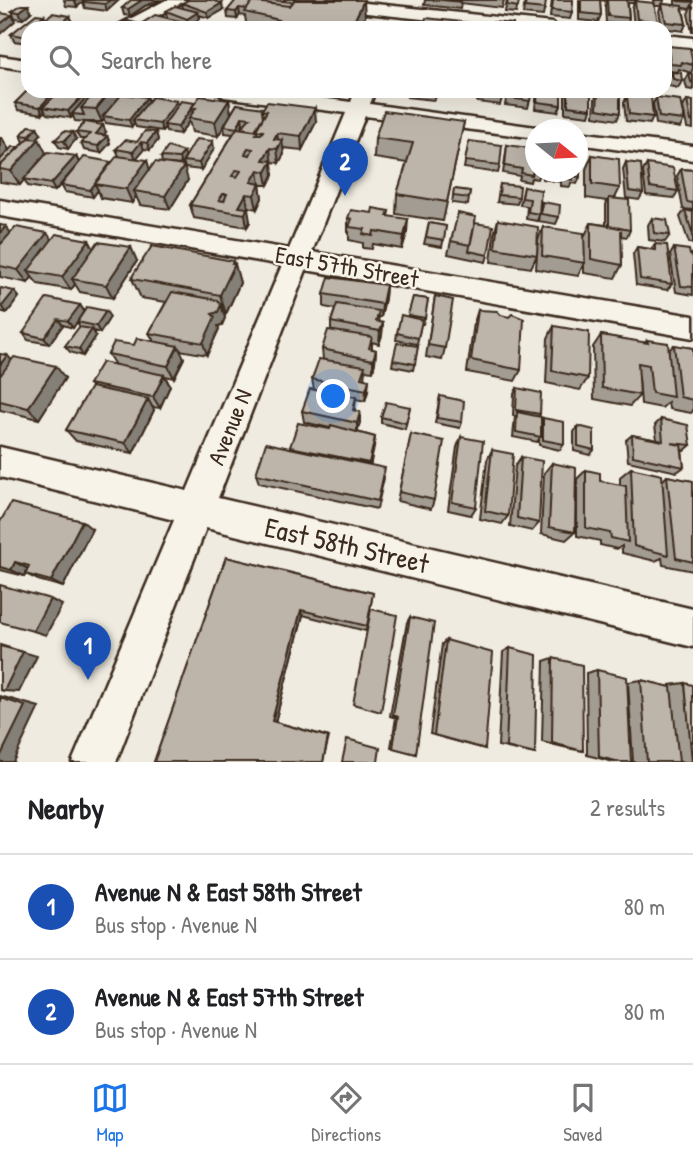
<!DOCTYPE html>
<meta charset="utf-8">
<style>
:root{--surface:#fff;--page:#f6f6f6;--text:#202124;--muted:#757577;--line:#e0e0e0;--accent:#1a73e8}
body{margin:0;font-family:"Patrick Hand",sans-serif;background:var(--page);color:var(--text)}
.compass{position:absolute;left:525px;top:119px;width:63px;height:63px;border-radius:50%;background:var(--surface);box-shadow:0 7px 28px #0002;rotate:108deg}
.you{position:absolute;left:334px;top:397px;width:24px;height:24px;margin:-18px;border:5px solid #fff;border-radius:50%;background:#1a73e8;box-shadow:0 0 0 10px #1a73e833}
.badge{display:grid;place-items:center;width:46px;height:46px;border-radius:50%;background:var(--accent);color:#fff;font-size:23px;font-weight:700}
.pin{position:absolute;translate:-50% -58px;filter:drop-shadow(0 2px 4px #0008)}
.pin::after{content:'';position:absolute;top:37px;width:24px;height:21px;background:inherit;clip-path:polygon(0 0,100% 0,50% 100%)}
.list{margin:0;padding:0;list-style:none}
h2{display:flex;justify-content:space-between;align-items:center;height:91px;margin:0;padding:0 28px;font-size:30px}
h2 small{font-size:23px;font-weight:400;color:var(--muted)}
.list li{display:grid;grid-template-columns:46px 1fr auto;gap:21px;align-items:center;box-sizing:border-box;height:105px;padding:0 28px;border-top:2px solid var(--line)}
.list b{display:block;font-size:26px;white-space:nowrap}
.list p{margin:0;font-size:23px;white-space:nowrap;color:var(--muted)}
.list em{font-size:23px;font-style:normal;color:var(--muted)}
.icon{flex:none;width:38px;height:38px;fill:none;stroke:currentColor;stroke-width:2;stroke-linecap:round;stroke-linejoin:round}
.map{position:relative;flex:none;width:693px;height:762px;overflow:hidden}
.search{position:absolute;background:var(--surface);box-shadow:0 7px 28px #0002;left:21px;right:21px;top:21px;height:77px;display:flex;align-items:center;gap:18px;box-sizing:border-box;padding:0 24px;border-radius:21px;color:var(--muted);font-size:26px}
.sheet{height:301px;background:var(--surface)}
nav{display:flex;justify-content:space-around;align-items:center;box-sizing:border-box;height:98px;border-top:2px solid var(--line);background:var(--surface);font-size:19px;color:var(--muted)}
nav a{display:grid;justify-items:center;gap:4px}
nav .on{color:var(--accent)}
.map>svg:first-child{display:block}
</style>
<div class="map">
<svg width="693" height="762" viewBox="0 0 693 762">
<rect width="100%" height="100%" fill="#efebe0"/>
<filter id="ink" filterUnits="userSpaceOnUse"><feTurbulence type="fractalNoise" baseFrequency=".0143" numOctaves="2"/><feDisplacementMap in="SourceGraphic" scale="14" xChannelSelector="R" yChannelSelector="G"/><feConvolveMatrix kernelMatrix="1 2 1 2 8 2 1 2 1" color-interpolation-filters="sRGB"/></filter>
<g filter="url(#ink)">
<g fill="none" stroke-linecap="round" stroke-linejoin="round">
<g stroke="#3b2a1e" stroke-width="5">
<path id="minor" d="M 166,0 L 187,0 L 134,28 L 113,28 Z
M 285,0 L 338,0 L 552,23 L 560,28 L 505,28 L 293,5 Z
M 665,35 L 693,38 L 693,48 L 665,45 Z
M 0,56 L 28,60 L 28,70 L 0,66 Z
M 214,91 L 268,91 L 351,102 L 355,91 L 375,91 L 370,104 L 543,128 L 545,130 L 536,130 L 536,138 L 365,116 L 312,252 L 693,316 L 693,338 L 306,270 L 218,498 L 693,609 L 693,647 L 206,528 L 116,762 L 72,762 L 174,520 L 0,477 L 0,447 L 187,491 L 282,265 L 0,216 L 0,200 L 289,249 L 346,113 L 224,97 Z
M 578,132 L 693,146 L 693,160 L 578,144 Z"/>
</g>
<use href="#minor" fill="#f7f3e8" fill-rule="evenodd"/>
</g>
<path fill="#a39c92" stroke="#3b2a1e" stroke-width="2" d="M 64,0 L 119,0 L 107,11 L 85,8 L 83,2 L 77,7 L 66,6 Z
M 263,0 L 263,3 L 365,17 L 360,28 L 247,28 L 245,16 L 240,15 L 237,19 L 228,18 L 227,11 Z
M 425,0 L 504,0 L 502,8 L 461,3 L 460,9 L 424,5 Z
M 507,0 L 519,0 L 516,13 L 505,12 Z
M 525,0 L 546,0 L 543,16 L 523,14 Z
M 552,0 L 573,0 L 572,12 L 570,19 L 550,17 Z
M 579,0 L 600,0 L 601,15 L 598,22 L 579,20 Z
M 600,0 L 637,0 L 636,1 L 658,22 L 655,28 L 634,26 L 632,8 L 634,3 L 628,3 L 629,18 L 627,25 L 606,23 L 605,5 L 606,1 Z
M 654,0 L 664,0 L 663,4 L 675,5 L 675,0 L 692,0 L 693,3 L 691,7 L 693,7 L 693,32 L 692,32 L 688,14 L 690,9 L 683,8 L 686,24 L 683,31 L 662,28 L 659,11 L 661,6 L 655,6 Z
M 182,3 L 223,10 L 209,18 L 199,15 L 200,18 L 188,25 L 189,28 L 113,28 L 141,24 L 167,18 L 166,11 L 183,8 Z
M 145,6 L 130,16 L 124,15 L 122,8 Z
M 12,11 L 31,12 L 23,19 L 15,18 Z
M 44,15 L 45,19 L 70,16 L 75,28 L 28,28 L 28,43 L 14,41 L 11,34 Z
M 667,46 L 693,61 L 693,68 L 691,73 L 679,69 L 678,72 L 668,71 L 665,57 L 665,51 Z
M 672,72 L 682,81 L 678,88 L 669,86 L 669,79 Z
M 689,74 L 693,75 L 693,90 L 687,89 L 685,81 Z
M 28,91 L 89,91 L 90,93 L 120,97 L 147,97 L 149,101 L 178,106 L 229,100 L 231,114 L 237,104 L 316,122 L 302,150 L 283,148 L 284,154 L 279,163 L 272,162 L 273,175 L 268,185 L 260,185 L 262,198 L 257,209 L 248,207 L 247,209 L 250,222 L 247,227 L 194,218 L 190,205 L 233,134 L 225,133 L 224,126 L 218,136 L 192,132 L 189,121 L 180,134 L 166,132 L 165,127 L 162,131 L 136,127 L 134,123 L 132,127 L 106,123 L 104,120 L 102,122 L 87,122 L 75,121 L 73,116 L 71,118 L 47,114 L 45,111 L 43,114 L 18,110 L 15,103 Z
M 407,91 L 439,91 L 434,100 L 407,97 Z
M 455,91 L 470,91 L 469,96 L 454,94 Z
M 479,91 L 502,98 L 500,105 L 477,102 Z
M 508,91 L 532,91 L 528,108 L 505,105 Z
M 537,91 L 561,91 L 561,105 L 558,112 L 535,109 Z
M 567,91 L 585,91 L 591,109 L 589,116 L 565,113 L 565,96 Z
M 648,91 L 659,91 L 657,94 L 648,93 Z
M 598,92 L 620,113 L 617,120 L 594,116 L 595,99 Z
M 627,96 L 653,117 L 650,124 L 626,121 L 624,103 Z
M 656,97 L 684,120 L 680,128 L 656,124 L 653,104 Z
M 687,100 L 693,101 L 693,129 L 687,128 L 683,107 Z
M 464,122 L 443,221 L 396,214 L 397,194 L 407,163 L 374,158 L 375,138 Z
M 37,127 L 41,134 L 37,139 L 46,153 L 31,171 L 76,156 L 79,163 L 112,162 L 119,156 L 116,149 L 137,142 L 156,132 L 158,140 L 150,150 L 144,149 L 136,159 L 150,169 L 162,163 L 161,157 L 184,152 L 185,157 L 214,149 L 201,170 L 185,168 L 183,162 L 181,165 L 172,164 L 188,180 L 170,209 L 140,205 L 136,196 L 132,203 L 101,198 L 98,190 L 93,197 L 65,192 L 61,185 L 73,170 L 55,191 L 28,186 L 24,179 L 20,185 L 0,182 L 0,138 L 2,138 L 9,150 L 19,147 L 24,142 L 21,135 Z
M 76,132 L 106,132 L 104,135 L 107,136 L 110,143 L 101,153 L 84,150 L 81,143 L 84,139 L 80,139 Z
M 76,139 L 68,149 L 59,147 L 55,140 Z
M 469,141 L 500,165 L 498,173 L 464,168 Z
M 507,145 L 540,172 L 537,179 L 531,178 L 530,182 L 519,180 L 520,176 L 503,173 Z
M 592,155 L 620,188 L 615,198 L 630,230 L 627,237 L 621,236 L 622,265 L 615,278 L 584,273 L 584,263 L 578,276 L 536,269 L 538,240 L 543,227 L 584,237 L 591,223 L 606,225 L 606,205 L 607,201 L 586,198 L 586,169 Z
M 626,162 L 643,193 L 639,200 L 626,198 L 623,169 Z
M 647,164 L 678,191 L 674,198 L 646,195 L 643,171 Z
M 681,169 L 693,170 L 693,210 L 683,209 L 677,176 Z
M 542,172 L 578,172 L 580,177 L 577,184 L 571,183 L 570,187 L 561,186 L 561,182 L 542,179 Z
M 500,184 L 519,197 L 517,204 L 497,202 Z
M 524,187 L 540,208 L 542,202 L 559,217 L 556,224 L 538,221 L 539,215 L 537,221 L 526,219 L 527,206 L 520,205 Z
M 454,189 L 470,191 L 468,205 L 452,203 Z
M 685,210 L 693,212 L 693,244 L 689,243 L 680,217 Z
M 389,211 L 388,216 L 407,233 L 402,249 L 373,244 L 372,249 L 363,248 L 363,243 L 349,240 L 349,232 L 348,232 L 348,218 Z
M 652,218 L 670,235 L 665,242 L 649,240 L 648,225 Z
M 498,220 L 537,255 L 531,268 L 491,262 L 494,234 Z
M 429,223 L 446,226 L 442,247 L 424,244 Z
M 475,223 L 488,255 L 486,262 L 448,254 L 451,241 Z
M 0,225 L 11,233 L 93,249 L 137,261 L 113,298 L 80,292 L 75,284 L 71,290 L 38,284 L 32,277 L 28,283 L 0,277 Z
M 655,244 L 672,284 L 667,290 L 636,285 L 633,254 L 637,247 L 651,249 Z
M 674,248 L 690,255 L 693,253 L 693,295 L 676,292 L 670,255 Z
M 233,261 L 240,283 L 226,314 L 223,313 L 225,318 L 222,325 L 218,326 L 219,329 L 207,355 L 180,350 L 184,358 L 174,378 L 165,376 L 170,386 L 160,408 L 152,407 L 154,410 L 133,453 L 76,441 L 66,430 L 92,387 L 89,384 L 115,365 L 108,354 L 134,345 L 154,341 L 149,333 L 166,302 L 141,298 L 132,279 Z
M 386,285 L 385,298 L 381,317 L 379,317 L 378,322 L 383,323 L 382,335 L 379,344 L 372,342 L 372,349 L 376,350 L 375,362 L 373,371 L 365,370 L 364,379 L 368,391 L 365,401 L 356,399 L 355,410 L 360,422 L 357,432 L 375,437 L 370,465 L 384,478 L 377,509 L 259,483 L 256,474 L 290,448 L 290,447 L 330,429 L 330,428 L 304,422 L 302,411 L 314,390 L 312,379 L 323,359 L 322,349 L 331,331 L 331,322 L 335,309 L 324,307 L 324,294 Z
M 0,290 L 14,291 L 19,297 L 7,313 L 0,311 Z
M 435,296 L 445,348 L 442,360 L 426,357 Z
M 413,297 L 428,299 L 423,324 L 421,324 L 417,344 L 396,340 L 397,333 L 408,317 Z
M 80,305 L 84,311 L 110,317 L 100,333 L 93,331 L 96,336 L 83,356 L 70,352 L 65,346 L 80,327 L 77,322 L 82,314 L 73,328 L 63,325 L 49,344 L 28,340 L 23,333 Z
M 478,310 L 521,370 L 515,381 L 467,372 L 474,323 Z
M 554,326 L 588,378 L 580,390 L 546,383 L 548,338 Z
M 601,335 L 645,343 L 647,340 L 668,351 L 674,345 L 693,348 L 693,411 L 691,413 L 669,409 L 668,402 L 662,408 L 641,404 L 639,377 L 640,395 L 630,406 L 594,399 L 593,347 Z
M 418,346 L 413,370 L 392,366 L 393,360 Z
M 11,360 L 65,378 L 39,419 L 0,410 L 0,401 Z
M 517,388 L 540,414 L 539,416 L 541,421 L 543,418 L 564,444 L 560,450 L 539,445 L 539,439 L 537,442 L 513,437 L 515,416 L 513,415 L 514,394 Z
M 440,396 L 462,422 L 460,428 L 435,423 Z
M 410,407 L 405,429 L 381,423 L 381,417 Z
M 661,419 L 691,445 L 684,451 L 682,450 L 684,467 L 677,472 L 628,461 L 626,440 L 632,435 L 657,440 L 655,425 Z
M 578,426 L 594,450 L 590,455 L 574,451 L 574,432 Z
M 411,434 L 434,500 L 431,509 L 397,501 Z
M 461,437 L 476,507 L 471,515 L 448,510 L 457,447 Z
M 492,450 L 508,516 L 502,524 L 480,519 L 487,460 Z
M 521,457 L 539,523 L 532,531 L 510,526 L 515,466 Z
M 552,463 L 575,532 L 566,540 L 541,534 L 544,473 Z
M 631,468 L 662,481 L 667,476 L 693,481 L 693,571 L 663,565 L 662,558 L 655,561 L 622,553 L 622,546 L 617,549 L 600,545 L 600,541 L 577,536 L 577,479 L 586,470 L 600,481 L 620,485 L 620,477 Z
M 0,522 L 92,529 L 63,587 L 38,580 L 26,574 L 24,576 L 0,570 Z
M 226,557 L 373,593 L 366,631 L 303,615 L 275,722 L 329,737 L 154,762 Z
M 410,617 L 416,754 L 391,747 L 396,718 L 390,716 L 407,622 Z
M 446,640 L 485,749 L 430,734 L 442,644 Z
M 510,648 L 535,754 L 498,746 L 503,652 Z
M 553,658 L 583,751 L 572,749 L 542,742 L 544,661 Z
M 597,670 L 631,762 L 613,762 L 587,755 L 586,673 Z
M 641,680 L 670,687 L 670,685 L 685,683 L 693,762 L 633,762 L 628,682 Z"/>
<path fill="#847f77" stroke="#3b2a1e" stroke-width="2" d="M 75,0 L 85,0 L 77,7 L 75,1 Z
M 110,0 L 119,0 L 107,11 L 105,4 Z
M 142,0 L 162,0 L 145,6 L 130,16 L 128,9 Z
M 364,0 L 365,17 L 360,28 L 351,28 Z
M 222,3 L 223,10 L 209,18 L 207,12 Z
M 28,5 L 31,12 L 23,19 L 19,12 Z
M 239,8 L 240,15 L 237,19 L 236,12 Z
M 198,12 L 200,18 L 188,26 L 187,19 Z
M 12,15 L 15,21 L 0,34 L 0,24 Z
M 44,15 L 46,22 L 39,28 L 33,24 Z
M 70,16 L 75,28 L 57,28 Z
M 55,91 L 64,91 L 43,107 L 45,111 L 43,114 L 40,107 Z
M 87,91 L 89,91 L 91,96 L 72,114 L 73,116 L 71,118 L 68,111 Z
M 111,91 L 117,91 L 121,100 L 103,116 L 104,120 L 102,122 L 96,109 Z
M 436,91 L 439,91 L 434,100 L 435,93 Z
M 147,97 L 150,104 L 133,120 L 134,123 L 132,127 L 129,120 Z
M 229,100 L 231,114 L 218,136 L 215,122 Z
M 177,101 L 179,108 L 164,125 L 165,127 L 162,131 L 160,124 Z
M 192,108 L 193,115 L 189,118 L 189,121 L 180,134 L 178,127 Z
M 315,108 L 316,122 L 302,150 L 301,136 Z
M 242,117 L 243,124 L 238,135 L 237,128 Z
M 103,125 L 106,132 L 99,141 L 96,134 Z
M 37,127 L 41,134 L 33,143 L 29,136 Z
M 73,132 L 76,139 L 68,149 L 64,141 Z
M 156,132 L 158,140 L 150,150 L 147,143 Z
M 277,133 L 279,147 L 282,140 L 284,154 L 279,163 L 277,149 L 274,139 Z
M 107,136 L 110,143 L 101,153 L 98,146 Z
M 2,138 L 10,152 L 0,163 L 0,140 Z
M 39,139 L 46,153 L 20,185 L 11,171 Z
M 213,141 L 214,149 L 201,170 L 199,163 Z
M 141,142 L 144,149 L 136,159 L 133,152 Z
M 270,148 L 273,175 L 268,185 L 263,160 Z
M 184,152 L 186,159 L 181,165 L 179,158 Z
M 76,156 L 79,163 L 55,191 L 51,184 Z
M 147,160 L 151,174 L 134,191 L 136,196 L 132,203 L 126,189 Z
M 111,162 L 95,184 L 98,190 L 93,197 L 90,190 Z
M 184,166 L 188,180 L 170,209 L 165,196 Z
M 258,170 L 262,198 L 257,209 L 251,182 Z
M 246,194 L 250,222 L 247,227 L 245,214 L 239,207 Z
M 408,219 L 407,233 L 402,249 L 404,236 Z
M 6,226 L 15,240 L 0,257 L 0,233 Z
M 47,233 L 56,246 L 28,271 L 32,277 L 28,283 L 18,270 Z
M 89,240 L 96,253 L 72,279 L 75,284 L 71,290 L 62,277 Z
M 131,247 L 137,261 L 113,298 L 106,285 Z
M 233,261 L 234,266 L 235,264 L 240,283 L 226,314 L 220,295 Z
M 386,285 L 385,298 L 381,317 L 382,304 Z
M 14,291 L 19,297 L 7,313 L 2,306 Z
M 80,305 L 84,311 L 73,328 L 68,321 Z
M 221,305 L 225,318 L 222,325 L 218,326 L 219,329 L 207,355 L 203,343 L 212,314 Z
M 106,311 L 110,317 L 100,333 L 96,326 Z
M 58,319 L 63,325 L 49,344 L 44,338 Z
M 383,323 L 382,335 L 379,344 L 380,331 Z
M 92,329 L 96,336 L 83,356 L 79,349 Z
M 178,346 L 184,358 L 174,378 L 168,366 Z
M 376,350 L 375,362 L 373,371 L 373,360 Z
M 7,355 L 18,367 L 0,393 L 0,365 Z
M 56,366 L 65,378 L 39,419 L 28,408 Z
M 164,375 L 170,386 L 160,408 L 153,397 Z
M 369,380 L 368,391 L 365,401 L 366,390 Z
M 148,399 L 154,410 L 133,453 L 125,443 Z
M 360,412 L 360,422 L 357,433 L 357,423 Z
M 375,437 L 374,447 L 369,472 L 369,463 Z
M 82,521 L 92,529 L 63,587 L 51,581 Z
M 15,562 L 28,569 L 24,576 L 11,570 Z
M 50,599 L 62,605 L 46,635 L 33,631 Z
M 301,610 L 303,615 L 275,722 L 329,737 L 323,762 L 272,721 Z
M 0,645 L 37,656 L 19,692 L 4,691 Z
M 0,696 L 39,707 L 13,762 L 0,762 Z"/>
<path fill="#bdb5aa" stroke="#3b2a1e" stroke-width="2" fill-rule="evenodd" d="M 84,0 L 110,0 L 105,4 L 83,2 Z
M 131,0 L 142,0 L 128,9 L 122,8 Z
M 188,0 L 211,0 L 222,3 L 207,12 L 182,3 Z
M 236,0 L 262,0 L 260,3 L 252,2 L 247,9 L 239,8 L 236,12 L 227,11 Z
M 268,0 L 271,0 L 293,2 L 290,6 L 266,3 Z
M 294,0 L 364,0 L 351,28 L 274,28 L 279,20 L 245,12 L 252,2 L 290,6 Z
M 442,0 L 461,0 L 461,2 Z
M 508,0 L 519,0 L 518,7 L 507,5 Z
M 526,0 L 546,0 L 545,9 L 525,7 Z
M 553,0 L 573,0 L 572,12 L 552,10 Z
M 581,0 L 600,0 L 601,15 L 581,13 Z
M 607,0 L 627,0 L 629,18 L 608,16 Z
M 678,0 L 692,0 L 693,2 L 678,1 Z
M 635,1 L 654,3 L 658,22 L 637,19 Z
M 662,4 L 682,6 L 686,24 L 666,22 Z
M 21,5 L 28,5 L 19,12 L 12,11 Z
M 175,6 L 198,12 L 187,19 L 166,11 Z
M 0,13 L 12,15 L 0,24 Z
M 52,13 L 70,16 L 57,28 L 36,28 Z
M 36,14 L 44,15 L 33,24 L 40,24 L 36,28 L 28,28 L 28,37 L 11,34 Z
M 155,15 L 188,23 L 181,28 L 155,28 L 141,24 Z
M 426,18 L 480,24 L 479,28 L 448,28 L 424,25 Z
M 128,21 L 155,28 L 113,28 Z
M 493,22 L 513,24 L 513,28 L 492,28 Z
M 195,23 L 207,26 L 204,28 L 190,27 Z
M 415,24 L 448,28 L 413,28 Z
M 667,46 L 690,48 L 693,65 L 682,62 L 681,65 L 671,64 Z
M 672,72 L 681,73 L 682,81 L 673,79 Z
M 689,74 L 693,75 L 693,83 L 691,82 Z
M 28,90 L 28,91 L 55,91 L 40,107 L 15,103 Z
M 60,91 L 87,91 L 68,111 L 43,107 Z
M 92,91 L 96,91 L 81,108 L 84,115 L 72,114 Z
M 96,91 L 111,91 L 96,109 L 81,108 Z
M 416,91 L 436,91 L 435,93 Z
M 479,91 L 503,91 L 502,98 L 478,95 Z
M 508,91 L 532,91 L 530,101 L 507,98 Z
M 538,91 L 561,91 L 561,105 L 537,102 Z
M 568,91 L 591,92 L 591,109 L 568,106 Z
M 598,92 L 620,93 L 620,113 L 597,109 Z
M 122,94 L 147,97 L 129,120 L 103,116 Z
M 200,96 L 229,100 L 215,122 L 189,118 L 196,108 L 191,108 Z
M 627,96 L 651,96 L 653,117 L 629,114 Z
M 152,97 L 177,101 L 160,124 L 133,120 Z
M 656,97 L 680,100 L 684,120 L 659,117 Z
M 687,100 L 693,101 L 693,122 L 691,121 Z
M 181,101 L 195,103 L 178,127 L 164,125 Z
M 267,102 L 315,108 L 301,136 L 277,133 L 274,139 L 282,140 L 277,149 L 270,148 L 263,160 L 272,161 L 266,172 L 258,170 L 251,182 L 260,184 L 254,195 L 246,194 L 239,207 L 247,208 L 245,214 L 190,205 L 237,128 L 258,131 L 256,134 L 261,134 L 263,131 L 256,130 L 267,111 L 262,110 ZM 248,148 L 253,149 L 250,155 L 245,154 ZM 236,170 L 241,171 L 237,177 L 232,176 ZM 223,194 L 227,194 L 224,201 L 219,200 Z
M 237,104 L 263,108 L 262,110 L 263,117 L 255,130 L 241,128 L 250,118 L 242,117 L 237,128 L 224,126 Z
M 384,111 L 464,122 L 447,202 L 397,194 L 413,143 L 375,138 Z
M 85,122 L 103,125 L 96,134 L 107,136 L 98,146 L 81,143 L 90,134 L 76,132 Z
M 29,126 L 37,127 L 29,136 L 21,135 Z
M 64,131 L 73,132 L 64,141 L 55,140 Z
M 145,131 L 156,132 L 147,143 L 141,142 L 133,152 L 116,149 L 125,140 L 137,142 Z
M 29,138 L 39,139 L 11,171 L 0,169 L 0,166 Z
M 196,139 L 213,141 L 199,163 L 183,161 Z
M 469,141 L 502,145 L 500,165 L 465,161 Z
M 507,145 L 536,149 L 536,171 L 533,171 L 532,175 L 521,173 L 522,169 L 505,166 Z
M 12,147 L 19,147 L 0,166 L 0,160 Z
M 168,147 L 184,152 L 179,158 L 161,157 Z
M 48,152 L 76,156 L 51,184 L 24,179 Z
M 578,155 L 580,155 L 580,177 L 573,176 L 573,180 L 564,178 L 564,175 L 545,172 L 578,172 Z
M 592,155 L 619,159 L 620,188 L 592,184 Z
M 117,156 L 147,160 L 126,189 L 95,184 Z
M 84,157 L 111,162 L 90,190 L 61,185 Z
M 155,162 L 184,166 L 165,196 L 134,191 Z
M 626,162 L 641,164 L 643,193 L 629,191 Z
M 647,164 L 673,168 L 678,191 L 650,187 Z
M 681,169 L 693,170 L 693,203 L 687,202 Z
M 500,184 L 520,186 L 519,197 L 499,195 Z
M 524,187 L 541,190 L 539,214 L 528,212 L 530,199 L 522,198 Z
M 454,189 L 470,191 L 469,198 L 453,196 Z
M 609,198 L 629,200 L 630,230 L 609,226 Z
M 542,202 L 560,205 L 559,217 L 541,214 Z
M 373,208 L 389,211 L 387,216 L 408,219 L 404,236 L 374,231 L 373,236 L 363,234 L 365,229 L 349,227 L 352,219 L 348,218 L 351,210 L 372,213 Z
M 685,210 L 693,212 L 693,235 Z
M 458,213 L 476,217 L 470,245 L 451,241 Z
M 652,218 L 667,220 L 670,235 L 654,233 Z
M 498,220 L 538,227 L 537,255 L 495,248 Z
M 429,223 L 446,226 L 444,240 L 426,237 Z
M 475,223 L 493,226 L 488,255 L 469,251 Z
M 591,223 L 621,228 L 622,265 L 591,259 Z
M 0,225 L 6,226 L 0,233 Z
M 16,227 L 47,233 L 18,270 L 0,266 L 0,245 Z
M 543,227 L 584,233 L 585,263 L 542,256 Z
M 56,234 L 89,240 L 62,277 L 28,271 Z
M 98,242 L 131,247 L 106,285 L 72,279 Z
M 655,244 L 667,245 L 672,284 L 640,279 L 637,247 L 655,250 Z
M 152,246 L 233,261 L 232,264 L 235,264 L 220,295 L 132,279 L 133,275 Z
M 674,248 L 689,250 L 690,255 L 693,256 L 693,287 L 681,286 Z
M 329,277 L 386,285 L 382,304 L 324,294 Z
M 1,288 L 14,291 L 2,306 L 0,306 L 0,290 Z
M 172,292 L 217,300 L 221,305 L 218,312 L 212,314 L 215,317 L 203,343 L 149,333 Z
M 435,296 L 453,300 L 445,348 L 428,345 Z
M 413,297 L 428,299 L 425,318 L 408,315 Z
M 47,298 L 80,305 L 68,321 L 58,319 L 44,338 L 23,333 Z
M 337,304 L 379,311 L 376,321 L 383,323 L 380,331 L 331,322 Z
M 87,307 L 106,311 L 96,326 L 77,322 Z
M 478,310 L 497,311 L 501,315 L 509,317 L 512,314 L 524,319 L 521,370 L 471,360 Z
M 401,315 L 422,320 L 418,338 L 397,333 Z
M 554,326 L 589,332 L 588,378 L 552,371 Z
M 79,327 L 92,329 L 79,349 L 65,346 Z
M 328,330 L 372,337 L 369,348 L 376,350 L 373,360 L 322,349 Z
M 601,335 L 648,343 L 647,340 L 668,343 L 673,397 L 652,393 L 649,365 L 638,363 L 640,395 L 602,388 Z
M 137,338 L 178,346 L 168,366 L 108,354 L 114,342 L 134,345 Z
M 397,343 L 418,346 L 415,364 L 393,360 Z
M 674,345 L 693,348 L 693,400 L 680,397 Z
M 0,354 L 7,355 L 0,365 Z
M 14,357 L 56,366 L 28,408 L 0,401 L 0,376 Z
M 319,359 L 365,366 L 361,378 L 369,380 L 366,390 L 312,379 Z
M 102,362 L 164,375 L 153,397 L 89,384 Z
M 91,387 L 148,399 L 125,443 L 66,430 Z
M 517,388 L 541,393 L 540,414 L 516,410 Z
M 310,389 L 356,397 L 353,410 L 360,412 L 357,423 L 302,411 Z
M 440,396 L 464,401 L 462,422 L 437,418 Z
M 386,402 L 410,407 L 406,423 L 381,417 Z
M 517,412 L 541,417 L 541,437 L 516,432 Z
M 543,418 L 564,422 L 564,444 L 543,440 Z
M 661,419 L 688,425 L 691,445 L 671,443 L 681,445 L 684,467 L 633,456 L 632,435 L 663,441 Z
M 298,423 L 330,429 L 331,425 L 375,437 L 369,463 L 290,447 Z
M 578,426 L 594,430 L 594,450 L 578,446 Z
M 411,434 L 444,441 L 434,500 L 399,492 Z
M 461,437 L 483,441 L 476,507 L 452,502 Z
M 266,443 L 385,468 L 378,501 L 256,474 Z
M 492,450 L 513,454 L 508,516 L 485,511 Z
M 521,457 L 542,461 L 539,523 L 517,518 Z
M 552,463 L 576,468 L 575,532 L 549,527 Z
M 631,468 L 662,475 L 668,555 L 634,546 Z
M 586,470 L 600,473 L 600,481 L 626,486 L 628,542 L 611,538 L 610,533 L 586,528 Z
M 667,476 L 693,481 L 693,562 L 676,558 Z
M 11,503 L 82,521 L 51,581 L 25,574 L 29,566 L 15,562 L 11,570 L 0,567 L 0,522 Z
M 226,557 L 373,593 L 367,626 L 301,610 L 272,721 L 328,737 L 323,762 L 154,762 Z
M 0,585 L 50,599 L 33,631 L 0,622 Z
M 371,609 L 397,615 L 381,712 L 353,704 Z
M 410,617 L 434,623 L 416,754 L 393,748 L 398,717 L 393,715 Z
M 446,640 L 493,653 L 485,749 L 434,735 Z
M 0,646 L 23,652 L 4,691 L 0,690 Z
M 510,648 L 537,655 L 535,754 L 506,747 Z
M 553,658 L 582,665 L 583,751 L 552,743 Z
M 597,670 L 627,677 L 631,762 L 620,762 L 599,757 Z
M 641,680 L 671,687 L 679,762 L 647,762 Z
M 685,683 L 693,685 L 693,762 L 692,762 Z
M 0,698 L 25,706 L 0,757 Z
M 347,739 L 380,748 L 378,762 L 342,762 Z"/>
</g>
<g text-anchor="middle" stroke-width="5" stroke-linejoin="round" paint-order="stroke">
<g font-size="24" fill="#3b2a1e" stroke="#f7f3e8">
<text transform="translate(347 267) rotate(10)" y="8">East 57th Street</text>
<text transform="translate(230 427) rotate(-68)" y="8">Avenue N</text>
</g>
<g font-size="28" fill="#3b2a1e" stroke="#f7f3e8">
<text transform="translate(347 545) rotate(13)" y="10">East 58th Street</text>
</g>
</g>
</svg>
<svg class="compass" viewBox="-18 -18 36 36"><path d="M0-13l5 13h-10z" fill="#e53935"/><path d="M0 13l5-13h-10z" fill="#757577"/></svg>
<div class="you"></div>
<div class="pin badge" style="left:88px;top:680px;background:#1a4fb4">1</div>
<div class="pin badge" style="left:345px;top:196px;background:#1a4fb4">2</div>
<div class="search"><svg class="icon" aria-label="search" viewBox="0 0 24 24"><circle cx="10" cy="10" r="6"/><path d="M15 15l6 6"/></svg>Search here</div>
</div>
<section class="sheet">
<h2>Nearby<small>2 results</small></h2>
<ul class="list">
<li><span class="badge" style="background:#1a4fb4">1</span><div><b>Avenue N &amp; East 58th Street</b><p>Bus stop · Avenue N</p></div><em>80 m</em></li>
<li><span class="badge" style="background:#1a4fb4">2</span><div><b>Avenue N &amp; East 57th Street</b><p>Bus stop · Avenue N</p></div><em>80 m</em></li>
</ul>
</section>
<nav>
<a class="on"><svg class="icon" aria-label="map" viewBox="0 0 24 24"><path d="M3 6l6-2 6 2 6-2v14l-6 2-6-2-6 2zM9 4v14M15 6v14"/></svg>Map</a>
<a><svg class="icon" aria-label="directions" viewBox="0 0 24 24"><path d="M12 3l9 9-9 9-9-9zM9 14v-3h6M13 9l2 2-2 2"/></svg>Directions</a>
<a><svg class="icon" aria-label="saved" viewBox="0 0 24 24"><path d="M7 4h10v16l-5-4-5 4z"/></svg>Saved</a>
</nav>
